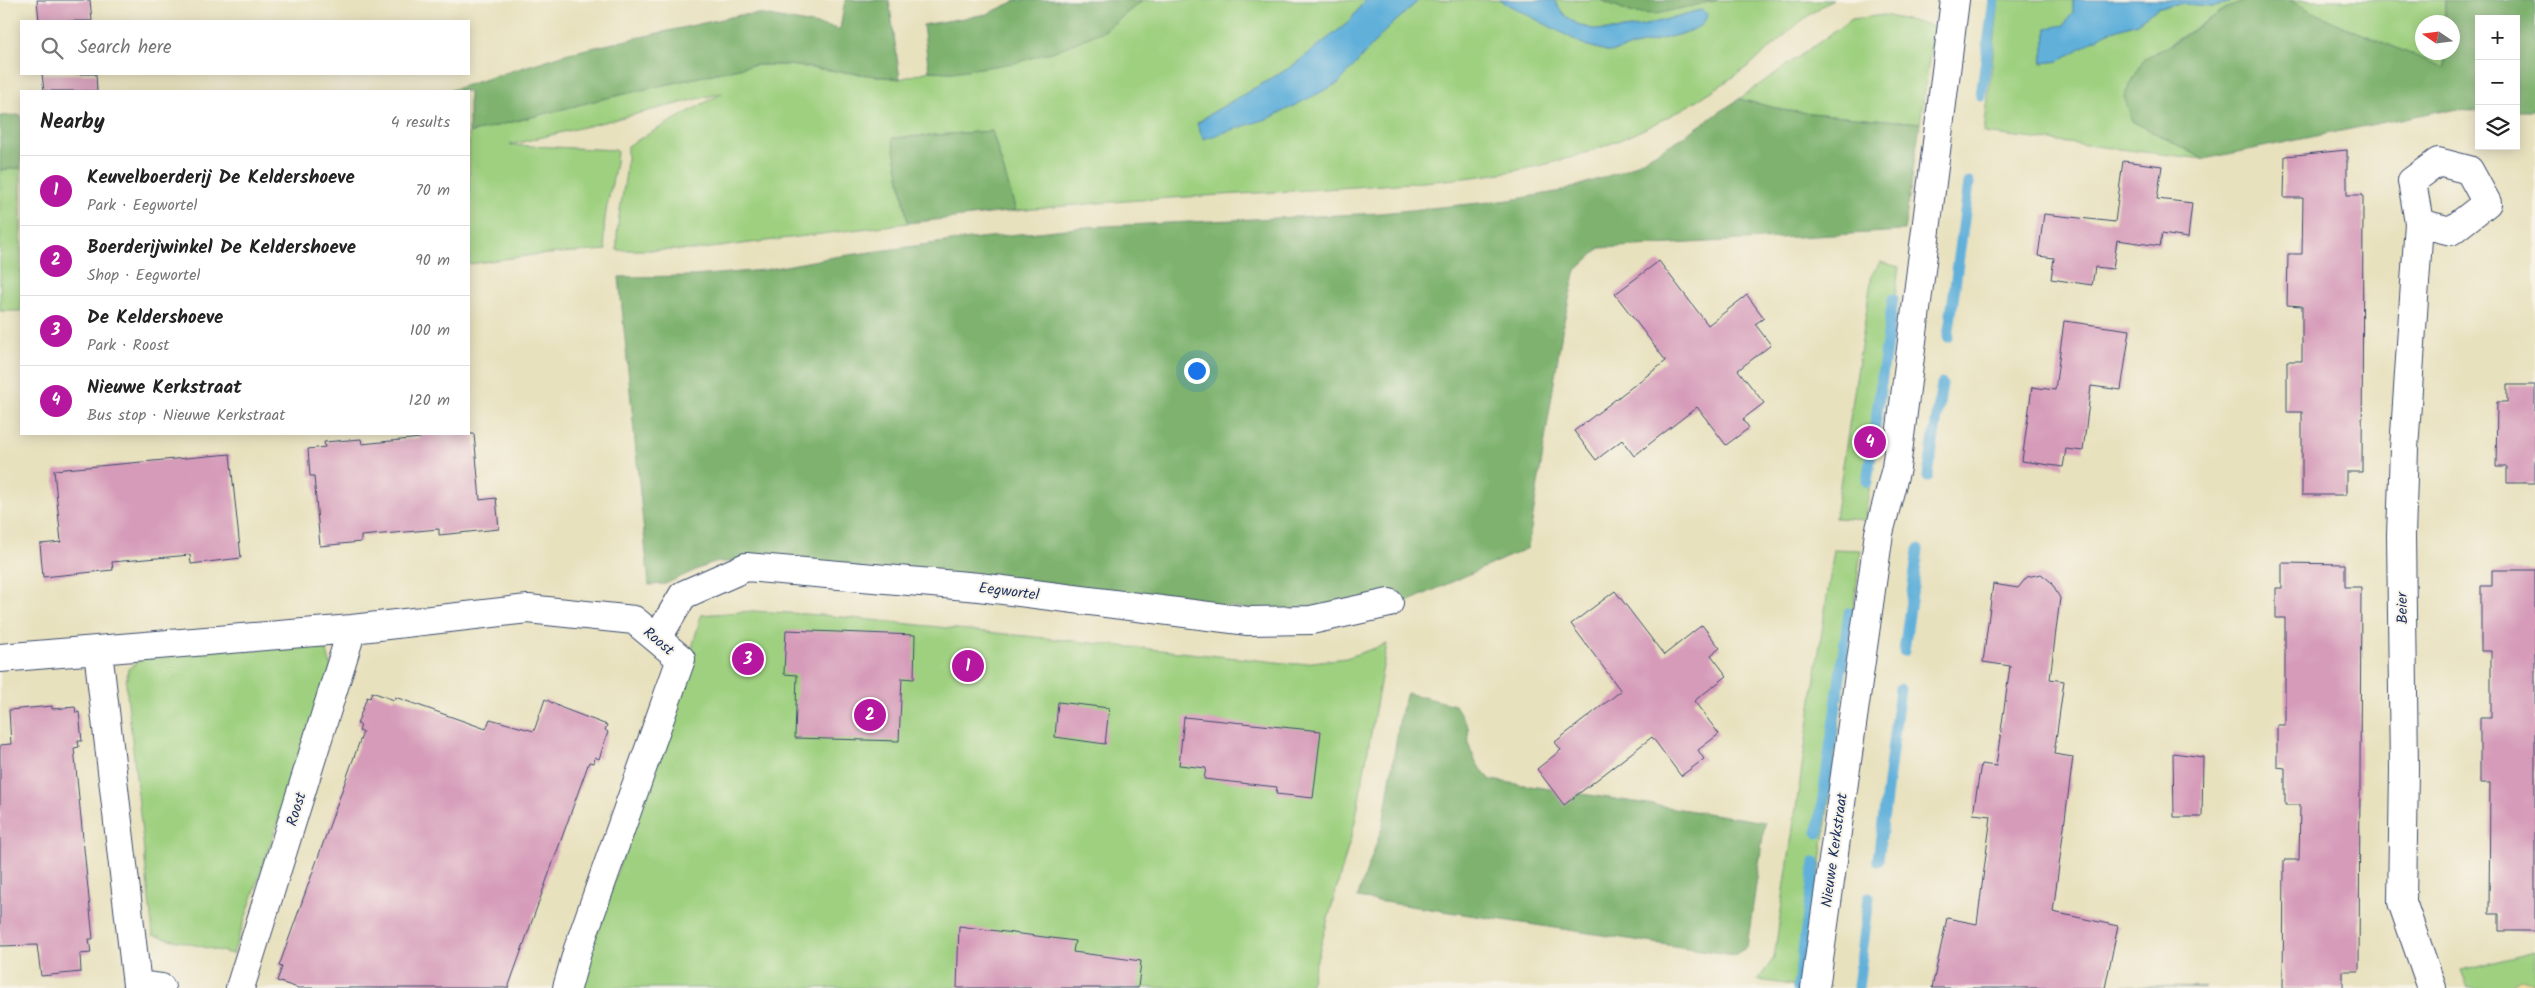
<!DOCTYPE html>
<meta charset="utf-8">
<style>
:root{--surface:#fff;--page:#f2f2f2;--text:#222;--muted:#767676;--line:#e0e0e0;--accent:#b5179e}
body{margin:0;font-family:Kalam,sans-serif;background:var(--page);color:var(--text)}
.controls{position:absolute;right:15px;top:15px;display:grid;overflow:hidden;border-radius:0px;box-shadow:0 2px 12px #0003}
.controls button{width:45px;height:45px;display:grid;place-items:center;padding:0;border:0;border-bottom:1px solid var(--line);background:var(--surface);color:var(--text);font:25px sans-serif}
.compass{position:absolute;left:2415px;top:15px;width:45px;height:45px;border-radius:50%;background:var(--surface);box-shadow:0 2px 12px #0003;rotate:283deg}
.you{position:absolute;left:1196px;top:370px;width:18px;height:18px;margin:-12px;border:4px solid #fff;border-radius:50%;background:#1a73e8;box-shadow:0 0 0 8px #1a73e833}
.badge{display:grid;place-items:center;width:32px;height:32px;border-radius:50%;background:var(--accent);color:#fff;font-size:16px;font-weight:700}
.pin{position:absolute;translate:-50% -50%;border:2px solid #fff;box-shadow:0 1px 5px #0006}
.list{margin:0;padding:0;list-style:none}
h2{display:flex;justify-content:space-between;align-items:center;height:65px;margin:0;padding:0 20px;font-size:21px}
h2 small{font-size:16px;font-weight:400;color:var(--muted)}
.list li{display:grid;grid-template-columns:32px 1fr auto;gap:15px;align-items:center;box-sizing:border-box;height:70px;padding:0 20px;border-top:1px solid var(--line)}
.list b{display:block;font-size:19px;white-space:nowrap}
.list p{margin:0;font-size:16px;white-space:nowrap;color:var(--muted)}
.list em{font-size:16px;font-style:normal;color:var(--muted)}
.icon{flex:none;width:28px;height:28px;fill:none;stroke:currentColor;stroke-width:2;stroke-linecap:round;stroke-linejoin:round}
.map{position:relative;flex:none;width:2535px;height:988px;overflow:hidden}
.search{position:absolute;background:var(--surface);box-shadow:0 2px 12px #0003;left:20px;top:20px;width:450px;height:55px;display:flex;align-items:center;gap:12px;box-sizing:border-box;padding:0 18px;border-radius:0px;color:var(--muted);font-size:19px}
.panel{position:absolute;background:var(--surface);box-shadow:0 2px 12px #0003;left:20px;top:90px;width:450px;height:345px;border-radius:0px}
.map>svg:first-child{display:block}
</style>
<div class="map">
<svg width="2535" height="988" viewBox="0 0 2535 988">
<rect width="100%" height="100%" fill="#f7f3e8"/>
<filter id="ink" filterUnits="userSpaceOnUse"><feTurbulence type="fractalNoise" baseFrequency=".02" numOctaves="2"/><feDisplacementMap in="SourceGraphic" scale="10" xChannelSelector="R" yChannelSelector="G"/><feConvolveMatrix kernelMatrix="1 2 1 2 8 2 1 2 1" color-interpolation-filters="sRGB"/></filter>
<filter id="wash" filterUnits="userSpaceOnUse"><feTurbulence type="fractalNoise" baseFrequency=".0096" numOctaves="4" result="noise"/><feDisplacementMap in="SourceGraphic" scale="20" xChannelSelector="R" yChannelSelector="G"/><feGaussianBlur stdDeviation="1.12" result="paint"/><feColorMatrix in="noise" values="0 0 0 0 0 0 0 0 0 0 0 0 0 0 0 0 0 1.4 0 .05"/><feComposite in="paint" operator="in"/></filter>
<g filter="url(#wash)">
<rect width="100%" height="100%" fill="#e8e1be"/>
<path fill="#9ed07f" stroke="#5c806e" d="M 1143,0 L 1365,0 L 1349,22 L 1291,67 L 1210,114 L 1197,123 L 1204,139 L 1384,32 L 1419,0 L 1501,0 L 1585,45 L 1610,52 L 1685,33 L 1701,10 C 1657,20 1582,55 1554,0 L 1601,0 L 1633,13 L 1718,0 L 1833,0 C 1801,16 1776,46 1747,67 C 1705,98 1656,126 1607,145 C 1527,177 1439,181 1354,187 C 1242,195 1128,198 1016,211 L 992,131 L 892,138 L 908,223 L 695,250 L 617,250 C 615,214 629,181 627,146 L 722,93 L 510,145 L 617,150 C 616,182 598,220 606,250 L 533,255 L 469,264 L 469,133 L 598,100 L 752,65 L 788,65 L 900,79 L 929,71 L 952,72 L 1104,31 Z
M 1999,0 L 2073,0 L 2073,12 L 2064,26 L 2047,28 L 2042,63 L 2059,61 L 2106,33 L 2137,23 L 2159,7 L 2183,4 L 2214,6 L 2229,3 L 2231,0 L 2250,0 C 2212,13 2180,40 2145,59 L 2132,121 L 2204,159 L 1984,133 Z
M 2289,0 L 2445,0 L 2445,22 L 2422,22 L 2422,52 L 2445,53 L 2445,69 L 2336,23 Z
M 1884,15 L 1934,26 L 1920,123 L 1788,111 L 1739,99 L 1852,19 Z
M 21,168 L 21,311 L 0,311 L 0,170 Z
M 1880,262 L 1899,267 L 1865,520 L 1835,518 L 1872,274 Z
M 1834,549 L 1861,550 L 1805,987 L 1758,980 L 1774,958 Z
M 753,611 L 823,615 L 1295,664 L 1346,658 L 1387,644 L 1355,822 L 1309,988 L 577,988 L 682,685 L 701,615 Z
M 312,641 L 327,651 L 331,667 L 233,954 L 153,935 L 126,684 L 128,669 L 144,657 Z
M 2535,952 L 2535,988 L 2468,988 L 2461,970 Z"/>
<path fill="#7eb26e" stroke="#4c7066" d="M 845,0 L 889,0 L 900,79 L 788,65 L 752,65 L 598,100 L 469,133 L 469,91 L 448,91 L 569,53 L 740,15 L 758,14 L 840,29 Z
M 1018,0 L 1143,0 L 1104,31 L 1055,51 L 1015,63 L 952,72 L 929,71 L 923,25 L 987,14 Z
M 1601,0 L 1718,0 L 1656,14 L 1633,13 Z
M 2250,0 L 2289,0 L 2336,23 L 2445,68 L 2445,53 L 2452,52 L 2452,22 L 2445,22 L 2445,0 L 2535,0 L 2535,111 L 2516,111 L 2516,19 L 2479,19 L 2479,111 L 2444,110 L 2204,159 L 2132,121 L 2124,96 L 2144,59 L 2174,43 L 2226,8 Z
M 1739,99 L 1788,111 L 1920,123 L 1904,231 L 1600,248 L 1576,270 L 1563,325 L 1528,548 L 1398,606 L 1352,620 L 768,559 L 711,563 L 665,584 L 649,585 L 619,277 L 694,276 L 764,270 L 834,257 L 952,241 L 1085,227 L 1381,213 L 1510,200 L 1562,191 L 1623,171 L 1680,139 Z
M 21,115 L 21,168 L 0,170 L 0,116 Z
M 992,131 L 1016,211 L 908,223 L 892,138 Z
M 1407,693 L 1455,705 L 1468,727 L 1469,745 L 1476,763 L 1491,780 L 1765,822 L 1747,947 L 1734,955 L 1357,898 L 1383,825 L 1401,710 Z
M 2123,986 L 2205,988 L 2120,988 Z"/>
<path fill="#eeda9e" stroke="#84847e" d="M 2521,979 L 2535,983 L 2535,988 L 2506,988 Z"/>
<path fill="#60b0da" stroke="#3e709c" d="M 1365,0 L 1419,0 L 1384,32 L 1339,83 L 1270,118 L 1203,139 L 1197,124 L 1210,114 L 1291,67 L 1349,22 Z
M 1499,0 L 1554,0 C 1582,55 1657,20 1701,10 L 1708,15 L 1702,25 L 1685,33 L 1610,52 L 1585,45 Z
M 2073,0 L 2231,0 L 2229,3 L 2214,6 L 2183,4 L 2159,7 L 2137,23 L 2106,33 L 2059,61 L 2042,63 L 2047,28 L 2064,25 L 2073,12 Z"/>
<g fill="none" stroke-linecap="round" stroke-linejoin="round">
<path stroke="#60b0da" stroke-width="11" d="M 1981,96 L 1994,0
M 1948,337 L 1969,183
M 1928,476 L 1942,384
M 1867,482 L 1893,299
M 1904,651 L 1918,550
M 1818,833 L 1849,613
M 1878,860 L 1900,689
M 1858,987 L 1869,897
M 1798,988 L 1815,862"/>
</g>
<g id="blocks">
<path fill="#d69bb9" d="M 37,0 L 90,0 L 92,21 L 39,21 Z
M 42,74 L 96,74 L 97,91 L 44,91 Z
M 2347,150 L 2347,195 L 2363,195 L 2362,472 L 2346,472 L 2346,495 L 2302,495 L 2302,412 L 2287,412 L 2287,361 L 2302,361 L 2302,306 L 2287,305 L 2288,254 L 2302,254 L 2303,198 L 2284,198 L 2285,156 Z
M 2123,161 L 2162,166 L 2157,199 L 2192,203 L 2188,238 L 2162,234 L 2160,246 L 2117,240 L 2113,269 L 2095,267 L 2092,285 L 2051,279 L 2054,258 L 2038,256 L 2044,214 L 2115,222 Z
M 1659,261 L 1708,325 L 1747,295 L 1764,318 L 1755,324 L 1771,345 L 1738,370 L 1764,403 L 1743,419 L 1749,428 L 1726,445 L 1697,407 L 1634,456 L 1622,440 L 1596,460 L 1574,431 L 1666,361 L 1615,294 Z
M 2064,321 L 2130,330 L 2121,390 L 2091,386 L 2083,451 L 2066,449 L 2063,467 L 2022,461 L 2032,387 L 2055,390 Z
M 2507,385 L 2535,385 L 2535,483 L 2507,483 L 2507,467 L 2496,467 L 2497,402 L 2507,402 Z
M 419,434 L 474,434 L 480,500 L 496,498 L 499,529 L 439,535 L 439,529 L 361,536 L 361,542 L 320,546 L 314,476 L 310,476 L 308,449 L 325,447 L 324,442 L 361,439 L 362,444 L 420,438 Z
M 230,454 L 241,558 L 191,564 L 190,555 L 112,562 L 113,570 L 43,577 L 40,544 L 61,542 L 54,470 Z
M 2282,563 L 2345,564 L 2345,587 L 2361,587 L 2359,971 L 2343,971 L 2343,988 L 2283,988 L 2284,860 L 2299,860 L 2300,805 L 2285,805 L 2285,768 L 2277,767 L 2277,725 L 2285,725 L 2285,618 L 2276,618 L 2276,588 L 2282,588 Z
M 2492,570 L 2535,570 L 2535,931 L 2499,931 L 2499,914 L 2489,914 L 2490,783 L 2480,783 L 2480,718 L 2491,718 L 2491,651 L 2481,651 L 2481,586 L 2492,586 Z
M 2041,574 L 2050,581 L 2060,598 L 2050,679 L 2064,681 L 2054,754 L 2073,757 L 2053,912 L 2118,926 L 2105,988 L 1932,988 L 1947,918 L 1977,924 L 1991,816 L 1973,814 L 1981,764 L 1996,766 L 2010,666 L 1983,662 L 1993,584 L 2018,588 L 2027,577 Z
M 1615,591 L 1664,655 L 1702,625 L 1720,648 L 1711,655 L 1727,676 L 1694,701 L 1719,734 L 1698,750 L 1704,759 L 1681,776 L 1652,737 L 1564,805 L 1537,769 L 1561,750 L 1555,742 L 1621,691 L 1571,624 Z
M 786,630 L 915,635 L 914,679 L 902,678 L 899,741 L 795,738 L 797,675 L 784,674 Z
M 372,692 L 394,700 L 395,697 L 486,729 L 490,719 L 534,731 L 545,699 L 562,708 L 607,725 L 605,730 L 608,732 L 599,759 L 595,757 L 594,763 L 589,762 L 508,988 L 298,988 L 277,981 L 282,967 L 279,966 L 363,732 L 359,731 L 361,725 L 357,724 L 367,697 L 370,698 Z
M 1058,702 L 1109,708 L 1105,744 L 1055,737 Z
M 52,706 L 52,709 L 75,707 L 76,713 L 79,712 L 82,741 L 78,741 L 79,747 L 74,748 L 93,939 L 89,939 L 91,953 L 80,954 L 81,972 L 41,976 L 37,945 L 0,946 L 0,745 L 11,744 L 9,710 Z
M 1184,717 L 1321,731 L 1313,798 L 1276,794 L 1277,787 L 1204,779 L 1206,768 L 1179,765 Z
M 2173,753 L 2203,757 L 2202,817 L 2174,817 Z
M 959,926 L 1075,941 L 1073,952 L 1141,961 L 1138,988 L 957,988 Z"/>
</g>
</g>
<g filter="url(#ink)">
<use href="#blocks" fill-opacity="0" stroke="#3a4a6c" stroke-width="1"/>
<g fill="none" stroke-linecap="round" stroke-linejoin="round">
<g stroke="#3a4a6c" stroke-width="30">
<path id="street" d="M 2419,223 L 2451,231 L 2487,203 L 2469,170 L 2438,162 L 2412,181 L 2419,223 L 2404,449 L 2401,535 L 2404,769 L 2402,902 L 2432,988
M 657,639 L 683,595 L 746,567 L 979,587 L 1248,621 L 1311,620 L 1389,603
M 98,651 L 137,985 L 161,988
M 0,658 L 352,629 L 528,609 L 634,620 L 681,659 L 578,949 L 567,988
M 240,988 L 352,629
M 1815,988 L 1879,533 L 1896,468 L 1955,0"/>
</g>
<use href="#street" stroke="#fff" stroke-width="28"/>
</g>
</g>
<g text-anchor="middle" stroke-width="4" stroke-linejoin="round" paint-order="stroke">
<g font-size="15" fill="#1b2f5e" stroke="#f7f3e8">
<text transform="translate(1009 591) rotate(7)" y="5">Eegwortel</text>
<text transform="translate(2402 608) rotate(-91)" y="5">Beier</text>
<text transform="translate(659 641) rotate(40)" y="5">Roost</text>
<text transform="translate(296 809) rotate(-73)" y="5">Roost</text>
<text transform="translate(1834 850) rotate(-82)" y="5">Nieuwe Kerkstraat</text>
</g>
</g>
</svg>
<div class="controls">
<button>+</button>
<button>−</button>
<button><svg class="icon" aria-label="layers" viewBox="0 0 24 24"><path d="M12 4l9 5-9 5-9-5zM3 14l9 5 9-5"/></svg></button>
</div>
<svg class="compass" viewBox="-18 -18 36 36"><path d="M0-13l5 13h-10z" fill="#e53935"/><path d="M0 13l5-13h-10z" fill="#767676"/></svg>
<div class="you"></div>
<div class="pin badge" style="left:968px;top:666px">1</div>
<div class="pin badge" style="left:870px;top:715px">2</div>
<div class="pin badge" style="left:748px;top:659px">3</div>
<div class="pin badge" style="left:1870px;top:442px">4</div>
<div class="search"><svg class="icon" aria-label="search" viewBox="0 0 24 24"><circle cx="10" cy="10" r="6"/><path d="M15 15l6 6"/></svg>Search here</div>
<section class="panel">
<h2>Nearby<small>4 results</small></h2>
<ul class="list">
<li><span class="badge">1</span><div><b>Keuvelboerderij De Keldershoeve</b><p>Park · Eegwortel</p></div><em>70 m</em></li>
<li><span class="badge">2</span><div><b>Boerderijwinkel De Keldershoeve</b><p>Shop · Eegwortel</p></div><em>90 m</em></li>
<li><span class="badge">3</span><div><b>De Keldershoeve</b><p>Park · Roost</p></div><em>100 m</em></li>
<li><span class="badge">4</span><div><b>Nieuwe Kerkstraat</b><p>Bus stop · Nieuwe Kerkstraat</p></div><em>120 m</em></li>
</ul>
</section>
</div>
